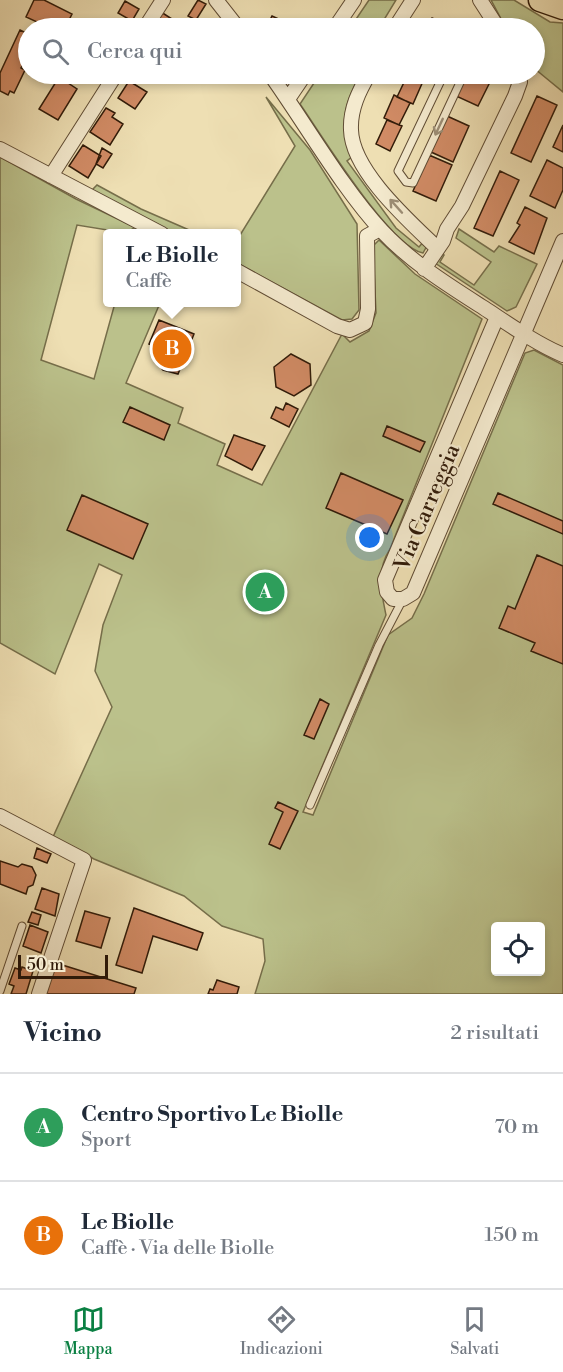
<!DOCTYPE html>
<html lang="it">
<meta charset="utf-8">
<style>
:root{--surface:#fff;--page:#f6f6f7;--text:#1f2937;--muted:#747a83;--line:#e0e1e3;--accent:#0b8043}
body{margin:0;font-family:"Libre Bodoni",serif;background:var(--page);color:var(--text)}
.controls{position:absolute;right:18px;bottom:18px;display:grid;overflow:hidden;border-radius:6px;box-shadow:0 3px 9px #0003}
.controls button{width:54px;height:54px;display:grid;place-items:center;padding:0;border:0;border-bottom:2px solid var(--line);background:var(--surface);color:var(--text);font:30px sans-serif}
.scale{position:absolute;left:18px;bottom:15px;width:90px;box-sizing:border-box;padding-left:6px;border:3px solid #311b09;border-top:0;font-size:16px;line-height:21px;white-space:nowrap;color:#311b09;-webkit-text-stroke:4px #f4eace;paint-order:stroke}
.you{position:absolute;left:370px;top:538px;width:21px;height:21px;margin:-15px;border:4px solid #fff;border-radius:50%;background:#1a73e8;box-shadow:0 0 0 9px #1a73e833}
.badge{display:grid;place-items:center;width:39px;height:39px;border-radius:50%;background:var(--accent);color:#fff;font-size:20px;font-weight:700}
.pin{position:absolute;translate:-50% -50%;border:3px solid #fff;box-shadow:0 2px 6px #0006}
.popup{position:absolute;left:103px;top:229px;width:138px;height:78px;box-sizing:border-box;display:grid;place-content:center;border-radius:6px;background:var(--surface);filter:drop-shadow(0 2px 4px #0005);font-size:20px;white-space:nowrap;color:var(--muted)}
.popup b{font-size:22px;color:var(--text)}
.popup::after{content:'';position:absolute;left:50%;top:100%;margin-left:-12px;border:12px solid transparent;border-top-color:var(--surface)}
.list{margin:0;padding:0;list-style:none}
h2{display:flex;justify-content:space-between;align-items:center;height:78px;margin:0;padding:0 24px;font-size:26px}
h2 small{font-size:20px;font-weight:400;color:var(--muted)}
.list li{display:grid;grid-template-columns:39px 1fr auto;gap:18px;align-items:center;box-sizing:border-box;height:108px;padding:0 24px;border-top:2px solid var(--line)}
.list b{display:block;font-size:22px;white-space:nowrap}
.list p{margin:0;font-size:20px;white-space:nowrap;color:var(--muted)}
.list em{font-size:20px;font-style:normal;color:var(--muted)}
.icon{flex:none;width:33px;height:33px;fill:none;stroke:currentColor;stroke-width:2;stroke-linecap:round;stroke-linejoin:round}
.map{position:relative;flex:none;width:563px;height:994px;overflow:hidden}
.search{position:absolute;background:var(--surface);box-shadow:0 3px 9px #0003;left:18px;right:18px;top:18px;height:66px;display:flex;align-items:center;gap:15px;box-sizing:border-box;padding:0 21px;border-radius:33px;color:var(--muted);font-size:22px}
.sheet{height:294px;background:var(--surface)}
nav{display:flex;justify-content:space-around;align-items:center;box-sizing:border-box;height:84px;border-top:2px solid var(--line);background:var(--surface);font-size:16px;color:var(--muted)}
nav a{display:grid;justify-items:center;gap:3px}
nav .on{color:var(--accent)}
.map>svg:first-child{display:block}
</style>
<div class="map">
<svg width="563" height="994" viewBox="0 0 563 994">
<rect width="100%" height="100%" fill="#eedfb3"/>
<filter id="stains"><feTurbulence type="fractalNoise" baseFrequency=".00333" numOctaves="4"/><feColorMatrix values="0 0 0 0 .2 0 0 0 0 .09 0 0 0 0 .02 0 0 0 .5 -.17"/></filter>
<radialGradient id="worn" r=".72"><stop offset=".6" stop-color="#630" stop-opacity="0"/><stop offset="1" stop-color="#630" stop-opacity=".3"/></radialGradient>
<path fill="#bbc18b" stroke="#766e4a" stroke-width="1.5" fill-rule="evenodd" d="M 369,0 L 396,0 L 379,28 L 350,28 Z
M 491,0 L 514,0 L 550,22 L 563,23 L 563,92 L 535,69 L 534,28 L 506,28 Z
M 320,74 L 361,74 C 342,109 341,118 353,156 L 347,161 L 396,228 L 419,247 L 424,241 L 428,244 L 423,253 C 390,247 321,134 300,104 Z
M 266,97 L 310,150 L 357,224 L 359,310 L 352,319 L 342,320 L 237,263 L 237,240 L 295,146 Z
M 0,157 L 76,199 L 147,233 L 133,233 L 134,228 L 126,233 L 77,225 L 41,360 L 94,379 L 115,303 L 160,303 L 126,383 L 183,408 L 178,423 L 225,444 L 217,465 L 262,485 L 342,334 L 350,342 L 369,331 L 376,313 L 373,246 L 379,240 L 415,274 L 482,319 L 390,549 C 376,571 381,591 386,615 L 303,812 L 313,815 L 388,635 L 412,618 L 424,594 L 525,353 L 534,350 L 563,365 L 563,994 L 255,994 L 265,961 L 263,939 L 222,926 L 184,896 L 94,859 L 53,837 L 112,707 L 95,671 L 103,625 L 122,575 L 99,564 L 55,674 L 0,643 ZM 496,926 L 540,926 L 540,972 L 496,972 Z
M 97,185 L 141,209 L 196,233 L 174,233 L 92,190 Z
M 459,229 L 494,252 L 499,246 L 537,264 L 516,307 L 507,311 L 435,263 L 440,253 L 444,255 L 440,262 L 474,285 L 491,262 L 456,238 Z"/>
<path fill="#d18b65" stroke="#311b09" stroke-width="1.5" d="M 34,0 L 44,0 L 72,14 L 65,28 L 50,28 L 26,17 Z
M 198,0 L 206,4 L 196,20 L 188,16 Z
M 125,1 L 139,9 L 132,21 L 118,13 Z
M 161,12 L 186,28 L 151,28 Z
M 272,16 L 294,26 L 293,28 L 266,28 Z
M 432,18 L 455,28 L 427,28 Z
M 20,30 L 28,34 L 28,62 L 27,65 L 24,63 L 21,68 L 25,70 L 14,93 L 10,91 L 8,95 L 0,91 L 0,73 Z
M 408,74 L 424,79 L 413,104 L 397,97 Z
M 467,74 L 494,74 L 478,106 L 456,96 Z
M 59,77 L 77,89 L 58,120 L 39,109 Z
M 129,81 L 147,92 L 135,109 L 118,98 Z
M 394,95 L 410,103 L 399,125 L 384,118 Z
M 537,96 L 557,105 L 531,162 L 511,153 Z
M 106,108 L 115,113 L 112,117 L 123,124 L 110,145 L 90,132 Z
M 447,116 L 469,126 L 453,162 L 431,152 Z
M 387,120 L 402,126 L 390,151 L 376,144 Z
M 563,125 L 563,152 L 553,147 Z
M 83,145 L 101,156 L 88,178 L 69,166 Z
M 102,148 L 112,154 L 103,168 L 96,164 Z
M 429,155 L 452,165 L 436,201 L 413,191 Z
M 547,160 L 563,168 L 563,190 L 555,208 L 530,196 Z
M 500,171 L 519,180 L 493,236 L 474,228 Z
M 525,207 L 547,218 L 534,254 L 509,242 L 520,225 L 517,223 Z
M 159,320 L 194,334 L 178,374 L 163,370 L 156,361 L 155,346 L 149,344 Z
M 291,354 L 310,364 L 311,385 L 294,396 L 276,387 L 274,367 Z
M 286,403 L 298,409 L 289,427 L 271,418 L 276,407 L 283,410 Z
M 130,407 L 170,425 L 164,440 L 123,422 Z
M 387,426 L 425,442 L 420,452 L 383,436 Z
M 234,435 L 265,446 L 252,470 L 225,456 Z
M 341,473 L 403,500 L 387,534 L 326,508 Z
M 498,493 L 563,521 L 563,534 L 493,504 Z
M 82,495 L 148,524 L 133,559 L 67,530 Z
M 537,555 L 563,566 L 563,664 L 531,651 L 535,643 L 499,628 L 508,606 L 515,609 Z
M 320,699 L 329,704 L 314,739 L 304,735 Z
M 278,802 L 298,811 L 280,849 L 269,844 L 283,812 L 275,808 Z
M 37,848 L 51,854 L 47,863 L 34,858 Z
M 0,861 L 18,867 L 22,864 L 32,867 L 36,875 L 33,885 L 28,887 L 26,894 L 0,884 Z
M 42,888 L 59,894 L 55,916 L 35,909 Z
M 134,908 L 203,933 L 197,950 L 153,936 L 142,973 L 116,965 Z
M 85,911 L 110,918 L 101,948 L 76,941 Z
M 32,912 L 41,915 L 38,925 L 28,922 Z
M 30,925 L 48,932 L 41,953 L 23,946 Z
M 56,963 L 136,988 L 134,994 L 46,994 Z
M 22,967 L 33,971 L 26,994 L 11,994 L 14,986 L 9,984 L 15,968 L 21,970 Z
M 217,980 L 239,987 L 237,994 L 208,994 L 210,989 L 213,990 Z"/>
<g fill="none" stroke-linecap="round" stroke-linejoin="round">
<g stroke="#604c34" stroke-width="9">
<path id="service" d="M 422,74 L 440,82
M 444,74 L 398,171 L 406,182 L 413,183 L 464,74
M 310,805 L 379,645 L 403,599
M 0,991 L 22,926"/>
</g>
<g stroke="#604c34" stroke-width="16">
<path id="minor" d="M 216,0 L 238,28
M 480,0 L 498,28
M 145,28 L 163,0
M 335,28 L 354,0
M 395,28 L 413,0
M 270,74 C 305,123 342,188 382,231 C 411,262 448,285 484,308 C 510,325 535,343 563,355
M 369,74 C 359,91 350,109 351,130 C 352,171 409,221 437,248
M 288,99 L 305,74
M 0,149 L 162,234
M 51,176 L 116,74
M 424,269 L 443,241 L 447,229 L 462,206 L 515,96 L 520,82 L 519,74
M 237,271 L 337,326 L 350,330 L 365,323 L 368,309 L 367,236 L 380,229
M 497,317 L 385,580 L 387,592 L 393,599 L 403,599 L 413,593 L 563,241
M 0,816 L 84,860 L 39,994"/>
</g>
<g stroke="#311b09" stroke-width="25">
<path id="trunk" d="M 540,0 L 563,8"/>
</g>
<use href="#service" stroke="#f4eace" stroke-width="7"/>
<use href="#minor" stroke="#f4eace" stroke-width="14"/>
<use href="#trunk" stroke="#eedfb3" stroke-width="22"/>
</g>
<defs><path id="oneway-shaft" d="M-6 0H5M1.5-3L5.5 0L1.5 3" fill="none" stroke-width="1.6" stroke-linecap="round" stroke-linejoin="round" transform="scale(1.5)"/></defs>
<g stroke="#9c8d75">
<use href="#oneway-shaft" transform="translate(439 127) rotate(115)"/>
<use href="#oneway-shaft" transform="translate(396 206) rotate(-132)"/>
</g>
<g text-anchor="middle" stroke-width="4.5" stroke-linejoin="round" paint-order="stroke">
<g font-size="22" fill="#311b09" stroke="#f4eace">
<text transform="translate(426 507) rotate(-67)" y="8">Via Carreggia</text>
</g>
</g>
<rect width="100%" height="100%" filter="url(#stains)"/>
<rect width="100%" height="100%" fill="url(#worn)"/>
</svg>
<div class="controls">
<button><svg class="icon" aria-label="locate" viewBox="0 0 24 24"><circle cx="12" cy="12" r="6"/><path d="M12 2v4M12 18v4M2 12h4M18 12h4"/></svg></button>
</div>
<div class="scale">50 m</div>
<div class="you"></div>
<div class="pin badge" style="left:265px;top:592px;background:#2e9e5b">A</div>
<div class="pin badge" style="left:172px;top:349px;background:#e8710a">B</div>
<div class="popup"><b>Le Biolle</b>Caffè</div>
<div class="search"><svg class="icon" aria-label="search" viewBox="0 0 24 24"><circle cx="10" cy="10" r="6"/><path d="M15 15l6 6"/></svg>Cerca qui</div>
</div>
<section class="sheet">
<h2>Vicino<small>2 risultati</small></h2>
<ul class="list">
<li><span class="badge" style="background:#2e9e5b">A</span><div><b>Centro Sportivo Le Biolle</b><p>Sport</p></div><em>70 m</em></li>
<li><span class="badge" style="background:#e8710a">B</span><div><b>Le Biolle</b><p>Caffè · Via delle Biolle</p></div><em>150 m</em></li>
</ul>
</section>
<nav>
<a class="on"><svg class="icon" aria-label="map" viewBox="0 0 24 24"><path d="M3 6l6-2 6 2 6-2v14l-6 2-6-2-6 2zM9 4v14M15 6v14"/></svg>Mappa</a>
<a><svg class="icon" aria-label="directions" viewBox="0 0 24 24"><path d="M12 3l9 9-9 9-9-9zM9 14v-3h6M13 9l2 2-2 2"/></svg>Indicazioni</a>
<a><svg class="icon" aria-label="saved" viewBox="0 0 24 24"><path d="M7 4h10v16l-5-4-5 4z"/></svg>Salvati</a>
</nav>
